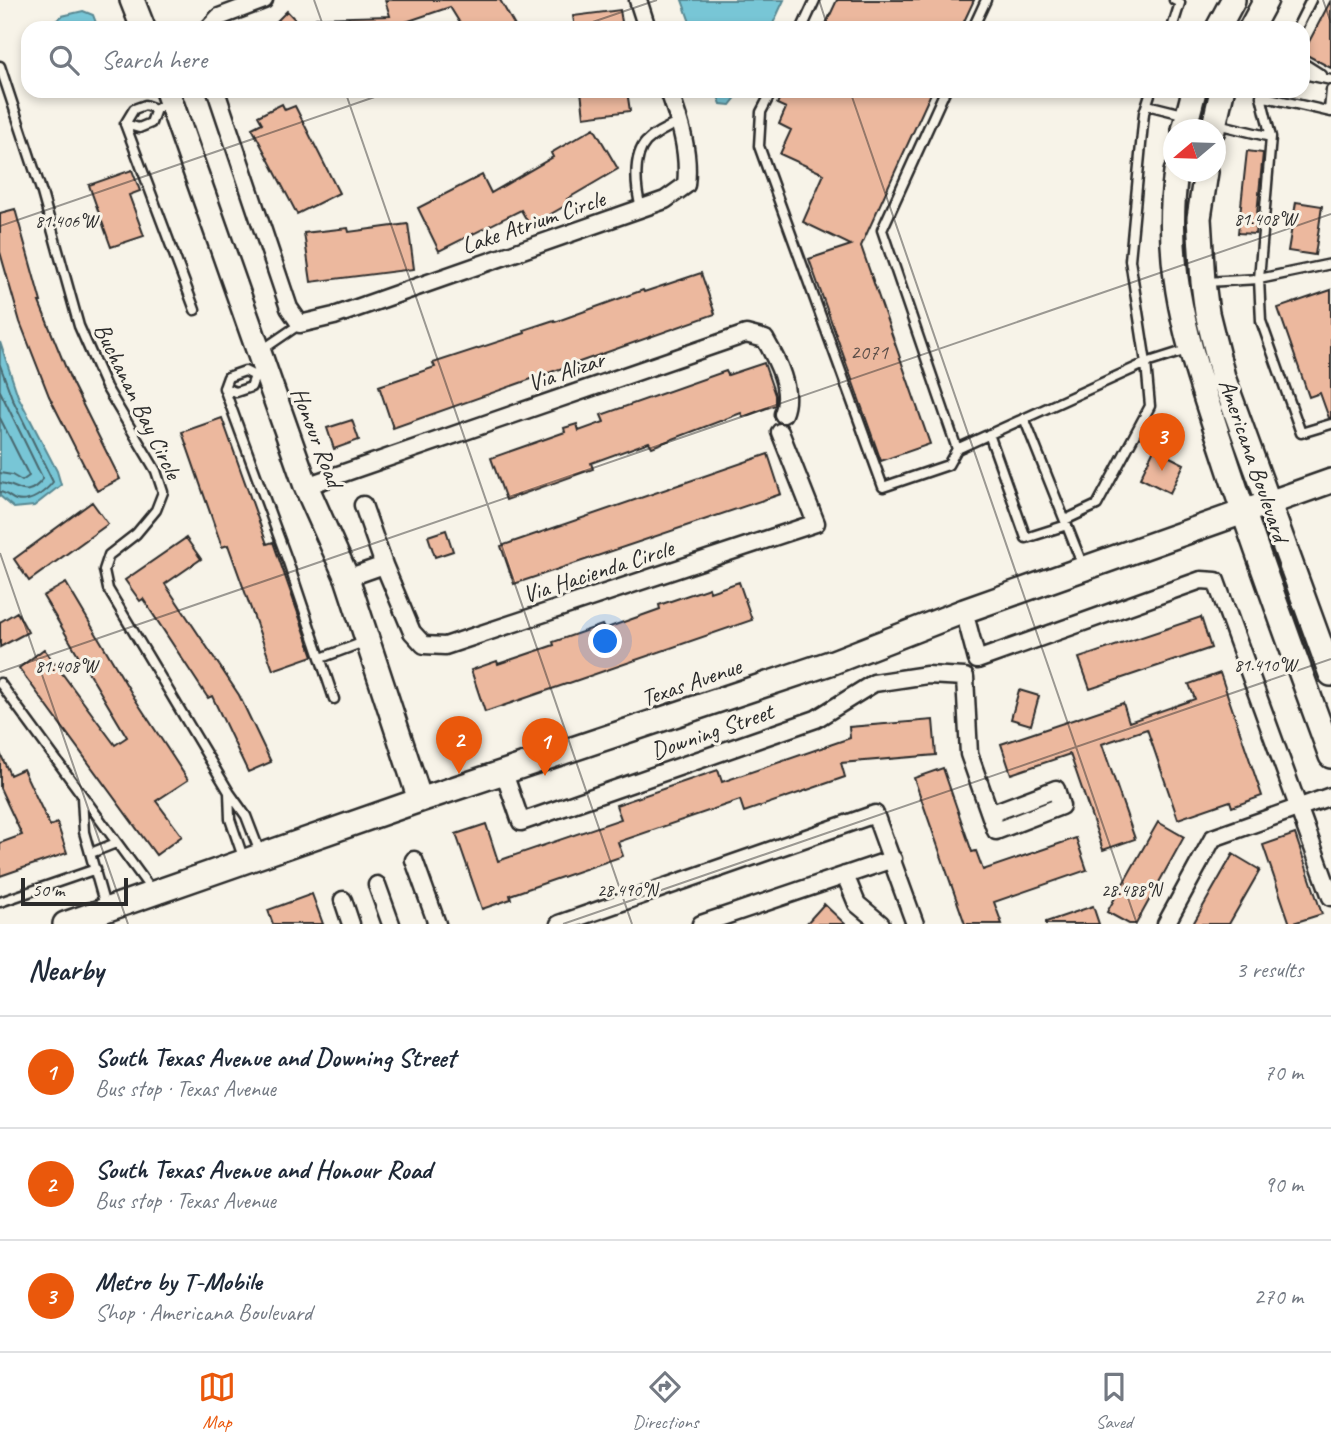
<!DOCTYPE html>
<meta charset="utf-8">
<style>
:root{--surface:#fff;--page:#f6f6f7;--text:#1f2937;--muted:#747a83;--line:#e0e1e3;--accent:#ea580c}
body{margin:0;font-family:Caveat,sans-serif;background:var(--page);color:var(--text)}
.compass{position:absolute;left:1163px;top:119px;width:63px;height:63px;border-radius:50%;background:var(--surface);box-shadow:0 4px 10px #0003;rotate:251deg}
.scale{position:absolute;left:21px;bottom:18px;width:107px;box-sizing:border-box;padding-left:7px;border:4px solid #2b2b2b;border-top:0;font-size:19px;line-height:24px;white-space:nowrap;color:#2b2b2b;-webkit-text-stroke:5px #f7f3e8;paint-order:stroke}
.you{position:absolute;left:606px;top:642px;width:24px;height:24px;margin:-18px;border:5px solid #fff;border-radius:50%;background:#1a73e8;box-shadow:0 0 0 10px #1a73e833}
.badge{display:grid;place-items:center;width:46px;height:46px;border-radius:50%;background:var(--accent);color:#fff;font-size:23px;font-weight:700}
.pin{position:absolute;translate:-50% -58px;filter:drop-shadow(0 2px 4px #0008)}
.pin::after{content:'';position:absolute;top:37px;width:24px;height:21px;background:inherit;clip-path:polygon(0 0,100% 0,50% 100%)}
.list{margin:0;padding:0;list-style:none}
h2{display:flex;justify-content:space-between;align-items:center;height:91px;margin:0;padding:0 28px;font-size:30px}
h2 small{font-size:23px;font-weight:400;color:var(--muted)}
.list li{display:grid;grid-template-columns:46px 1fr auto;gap:21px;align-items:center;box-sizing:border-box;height:112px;padding:0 28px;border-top:2px solid var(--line)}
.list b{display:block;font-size:26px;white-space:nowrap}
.list p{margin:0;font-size:23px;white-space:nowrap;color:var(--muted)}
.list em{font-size:23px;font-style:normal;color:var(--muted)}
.icon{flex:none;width:38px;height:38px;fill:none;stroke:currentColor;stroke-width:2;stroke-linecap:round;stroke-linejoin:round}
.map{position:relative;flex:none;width:1331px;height:924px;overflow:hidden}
.search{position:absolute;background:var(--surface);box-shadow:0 4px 10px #0003;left:21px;right:21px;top:21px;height:77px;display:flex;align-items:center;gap:18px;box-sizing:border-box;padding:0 24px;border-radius:21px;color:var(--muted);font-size:26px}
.sheet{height:427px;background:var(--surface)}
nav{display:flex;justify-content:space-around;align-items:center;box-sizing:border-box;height:98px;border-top:2px solid var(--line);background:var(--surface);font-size:19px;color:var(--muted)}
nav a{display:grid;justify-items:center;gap:4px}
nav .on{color:var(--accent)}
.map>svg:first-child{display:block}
</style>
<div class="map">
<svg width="1331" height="924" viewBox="0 0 1331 924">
<rect width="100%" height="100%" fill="#f7f3e8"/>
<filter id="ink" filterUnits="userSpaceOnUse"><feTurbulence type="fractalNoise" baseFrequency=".0143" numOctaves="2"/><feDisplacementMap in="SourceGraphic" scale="14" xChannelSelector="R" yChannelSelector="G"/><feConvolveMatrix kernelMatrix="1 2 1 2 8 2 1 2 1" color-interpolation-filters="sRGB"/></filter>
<g filter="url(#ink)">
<path fill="#78c6d6" stroke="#598892" stroke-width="2" d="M 682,0 L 784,0 L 771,28 L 692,28 Z
M 83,11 L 93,15 L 98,28 L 47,28 L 62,16 Z
M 716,91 L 741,91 L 730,105 L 721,104 Z
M 0,342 L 18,396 L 57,471 L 61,485 L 34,506 L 14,508 L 0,496 Z"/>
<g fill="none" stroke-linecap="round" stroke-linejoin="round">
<path stroke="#4a696f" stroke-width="2" d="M 0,365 L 12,398 L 53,482 C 45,492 30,504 16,500 C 10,498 7,493 0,492
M 0,391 L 43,479 C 25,501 20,485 0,483
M 0,418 L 29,476 L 22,481 L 12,475 L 0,473"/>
</g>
<path fill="#ecb89e" stroke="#2b2b2b" stroke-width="2" d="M 385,0 L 500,0 L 516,28 L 463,28 L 450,7 L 388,28 L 316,28 L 316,18 L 390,16 Z
M 837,0 L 974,0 L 961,28 L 824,28 Z
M 1331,0 L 1331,68 L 1303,53 Z
M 620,10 L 623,28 L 575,28 L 573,16 Z
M 287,11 L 303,28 L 270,28 Z
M 581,91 L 627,91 L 630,111 L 584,117 Z
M 783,91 L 932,91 L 861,246 L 930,444 L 881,461 L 809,259 L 851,245 L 803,222 L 824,174 L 780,154 L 791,130 L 779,124 L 786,108 L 777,104 Z
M 282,104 L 285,110 L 295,106 L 339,193 L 297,214 L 252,128 L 262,123 L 258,116 Z
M 594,128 L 618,169 L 567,199 L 570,203 L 530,226 L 521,210 L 439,251 L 418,208 L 482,175 L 491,193 L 553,157 L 551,153 Z
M 1247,151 L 1263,153 L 1255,234 L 1238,233 Z
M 132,170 L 140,191 L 129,195 L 144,236 L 111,247 L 89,185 Z
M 1296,202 L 1322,206 L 1315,255 L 1288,251 Z
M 15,209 L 41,302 L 39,302 L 72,383 L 120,479 L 97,491 L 49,396 L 20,322 L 0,252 L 0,213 Z
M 408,224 L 414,269 L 311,282 L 304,233 L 348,228 L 349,232 Z
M 701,273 L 715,314 L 393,428 L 379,386 L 435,367 L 433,363 L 525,333 L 524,330 L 554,320 L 555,322 L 643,290 L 644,292 Z
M 1331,290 L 1331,418 L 1329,418 L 1320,393 L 1309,397 L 1278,308 Z
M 764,363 L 775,395 L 775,405 L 743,417 L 741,413 L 652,447 L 649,442 L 591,463 L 593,469 L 506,500 L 491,458 L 565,432 L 564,428 L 577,424 L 579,431 L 604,422 L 601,415 L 726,371 L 728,375 Z
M 222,418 L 267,544 L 273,542 L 313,656 L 273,670 L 228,545 L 222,547 L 182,432 Z
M 352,420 L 359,440 L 334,449 L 327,428 Z
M 1154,449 L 1184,464 L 1170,493 L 1140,478 Z
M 768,454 L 781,494 L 514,584 L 501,546 Z
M 92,502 L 108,524 L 29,581 L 14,559 Z
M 446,530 L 453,551 L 435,557 L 428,536 Z
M 186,538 L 201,559 L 165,584 L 239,695 L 271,762 L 248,772 L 212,696 L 208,698 L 143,599 L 140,601 L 125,580 Z
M 739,582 L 752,620 L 485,712 L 471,670 L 497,661 L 498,664 L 554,645 L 553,642 L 602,625 L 604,629 L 660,609 L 659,605 L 709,588 L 710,592 Z
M 66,583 L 135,699 L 188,780 L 156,801 L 182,836 L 156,855 L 19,668 L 44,649 L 115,745 L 127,737 L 43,596 Z
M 17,612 L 28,632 L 0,647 L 0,622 Z
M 1201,617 L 1211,648 L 1090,689 L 1079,658 Z
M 1220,673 L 1262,796 L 1232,807 L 1230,801 L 1178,819 L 1147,729 L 1102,744 L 1135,839 L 1103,850 L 1070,754 L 1011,774 L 1001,744 L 1123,703 L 1129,722 L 1195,699 L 1189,684 Z
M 1019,690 L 1039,696 L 1031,725 L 1011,719 Z
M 933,720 L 936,755 L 841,763 L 845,777 L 744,812 L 740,800 L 618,842 L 623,856 L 510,895 L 511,899 L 482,909 L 456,834 L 486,824 L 498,861 L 621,819 L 616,805 L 718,770 L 722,782 L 850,738 L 849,727 Z
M 0,753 L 10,775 L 23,769 L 50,826 L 57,823 L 67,853 L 0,876 L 0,843 L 22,835 L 0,788 Z
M 943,768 L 972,852 L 976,851 L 983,870 L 1076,838 L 1087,870 L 994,902 L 1002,924 L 965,924 L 914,778 Z
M 1158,822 L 1184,837 L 1136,924 L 1129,924 L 1107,912 Z
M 1295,834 L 1322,914 L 1290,924 L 1263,845 Z
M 1233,854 L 1260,870 L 1229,924 L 1193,924 Z
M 312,894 L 323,924 L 273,924 L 268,910 Z
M 824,904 L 845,924 L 806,924 Z
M 1093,906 L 1099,924 L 1046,924 L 1046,922 Z"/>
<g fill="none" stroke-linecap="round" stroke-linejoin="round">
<g stroke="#2b2b2b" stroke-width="13">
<path id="lane" d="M 802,28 L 815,0
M 973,28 L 986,0
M 1172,28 L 1180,3 L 1174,0
M 1297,28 L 1311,0
M 1303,63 L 1322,75
M 0,66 L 42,193 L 79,326 L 106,387 L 156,471 L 163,492 L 156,510 L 136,534 L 109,555 L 104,570 L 108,589 L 229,792 L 246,816 L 261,855
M 1303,74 L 1331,80
M 772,91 L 761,112 L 759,146 L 883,487 L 948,465 L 957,449 L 1146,363 L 1150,406 L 1097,505 L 1065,520
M 945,91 L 882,230 L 957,449
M 1151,91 L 1144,113 L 1130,260 L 1146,363 L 1187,350
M 1264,91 L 1261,96 L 1331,112
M 1147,105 L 1187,115
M 156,109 L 151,123 L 139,128 L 125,124 L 134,109 L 145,105 L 156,109 L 168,103
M 1329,111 L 1331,90
M 125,124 L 195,310
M 1217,124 L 1271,137
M 641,208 C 636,190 632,157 646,142 C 655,133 668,127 680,122
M 1331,264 L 1259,279 L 1261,321 L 1301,433 L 1331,424
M 1206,282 L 1259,279 L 1271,137 L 1261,96
M 262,350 L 300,324
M 255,376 L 251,387 L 236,392 L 224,388 L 228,377 L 245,371 L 255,376 L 265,373
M 224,388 L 288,562 L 334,699
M 1024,418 L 1083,566
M 989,434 L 1026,538 L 1067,525
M 321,658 L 364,642
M 0,683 L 153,892
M 229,792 L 230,819 L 244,860
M 82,797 L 84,832 L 105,906
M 91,853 L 116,843
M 0,902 L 96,869"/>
</g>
<g stroke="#2b2b2b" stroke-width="21">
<path id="street" d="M 638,0 L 647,28
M 209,28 L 219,17 L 264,0
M 216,91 L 289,308 L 300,324 L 334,316 L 665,200 L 686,185 C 690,152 680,122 669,91
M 306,486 L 746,334 L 765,339 C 777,360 793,390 783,414
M 363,505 L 384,565
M 347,578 L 384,565 L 412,632 L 424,645 L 445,646 L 816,523 L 780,432
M 964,611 L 977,660 L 1201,580 L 1216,581 L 1331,897
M 504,773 L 521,822 L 816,719 L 874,683 L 927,675 L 965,677 L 969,754 L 996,831 L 1061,806 L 1056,789 L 990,814
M 414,860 L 437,924
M 845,875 L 857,904 L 881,924
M 377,885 L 391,924
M 343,900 L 351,924
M 559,924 L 875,814 L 915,924
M 701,924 L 893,859
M 1166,924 L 1213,838 L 1331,796"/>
</g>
<g stroke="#2b2b2b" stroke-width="28">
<path id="secondary" d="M 132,0 L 143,28
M 1218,28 L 1233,0
M 1251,28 L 1266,0
M 167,91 L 306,486 L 347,578 L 420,800
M 1184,130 L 1194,91
M 1213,130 L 1222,91
M 1176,172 C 1161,281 1195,364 1228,466 C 1260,563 1296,660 1331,756
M 1206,172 L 1199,218 L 1203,282 L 1207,313 L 1223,377 L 1331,674
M 65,924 L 420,800 L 833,662 L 964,611 L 1331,481"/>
</g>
<use href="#lane" stroke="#f7f3e8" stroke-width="8"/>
<use href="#street" stroke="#f7f3e8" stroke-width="16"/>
<use href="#secondary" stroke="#f7f3e8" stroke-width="23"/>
</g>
</g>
<path fill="none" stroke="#2b2b2b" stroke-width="2" stroke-opacity="0.45" d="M 314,0 L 324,28M 819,0 L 828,28M 1323,0 L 1331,23M 575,28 L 657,0M 345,91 L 632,924M 850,91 L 1137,924M 0,226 L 392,91M 0,553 L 128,924M 0,672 L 1331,214M 563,924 L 1331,659"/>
<g text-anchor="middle" stroke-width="6" stroke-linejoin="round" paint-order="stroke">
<g font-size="21" fill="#5b4e48">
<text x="869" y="359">2071</text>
</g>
<g font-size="24" fill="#2b2b2b" stroke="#f7f3e8">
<text transform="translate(533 222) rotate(-19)" y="8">Lake Atrium Circle</text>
<text transform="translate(566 371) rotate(-19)" y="8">Via Alizar</text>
<text transform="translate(138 401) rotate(64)" y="8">Buchanan Bay Circle</text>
<text transform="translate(317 437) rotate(69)" y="8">Honour Road</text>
<text transform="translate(1254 460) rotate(71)" y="8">Americana Boulevard</text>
<text transform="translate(598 571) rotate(-18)" y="8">Via Hacienda Circle</text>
<text transform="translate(691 682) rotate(-19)" y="8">Texas Avenue</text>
<text transform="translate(712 731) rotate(-19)" y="8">Downing Street</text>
</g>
</g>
<g font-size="18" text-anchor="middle" fill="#2b2b2b" stroke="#f7f3e8" stroke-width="6" stroke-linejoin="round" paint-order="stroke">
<text x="1265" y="225">81.408°W</text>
<text x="66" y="227">81.406°W</text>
<text x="1265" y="671">81.410°W</text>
<text x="66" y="672">81.408°W</text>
<text x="627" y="896">28.490°N</text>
<text x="1131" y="896">28.488°N</text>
</g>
</svg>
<svg class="compass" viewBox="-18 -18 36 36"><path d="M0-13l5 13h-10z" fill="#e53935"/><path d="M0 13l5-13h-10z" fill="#747a83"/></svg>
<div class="scale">50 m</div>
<div class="you"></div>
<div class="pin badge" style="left:545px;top:776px">1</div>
<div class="pin badge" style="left:459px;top:774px">2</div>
<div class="pin badge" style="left:1162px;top:471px">3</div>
<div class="search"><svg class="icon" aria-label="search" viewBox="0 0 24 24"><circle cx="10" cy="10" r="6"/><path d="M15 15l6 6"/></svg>Search here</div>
</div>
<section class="sheet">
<h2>Nearby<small>3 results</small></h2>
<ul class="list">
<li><span class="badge">1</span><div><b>South Texas Avenue and Downing Street</b><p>Bus stop · Texas Avenue</p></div><em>70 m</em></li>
<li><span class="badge">2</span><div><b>South Texas Avenue and Honour Road</b><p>Bus stop · Texas Avenue</p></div><em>90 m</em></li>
<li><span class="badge">3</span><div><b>Metro by T-Mobile</b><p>Shop · Americana Boulevard</p></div><em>270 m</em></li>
</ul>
</section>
<nav>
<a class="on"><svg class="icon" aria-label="map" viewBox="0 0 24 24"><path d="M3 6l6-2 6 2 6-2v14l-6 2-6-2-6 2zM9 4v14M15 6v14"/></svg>Map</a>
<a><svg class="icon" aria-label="directions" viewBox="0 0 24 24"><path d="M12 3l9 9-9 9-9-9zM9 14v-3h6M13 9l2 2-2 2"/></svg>Directions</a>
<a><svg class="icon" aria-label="saved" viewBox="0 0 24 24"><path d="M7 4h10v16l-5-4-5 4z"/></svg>Saved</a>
</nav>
